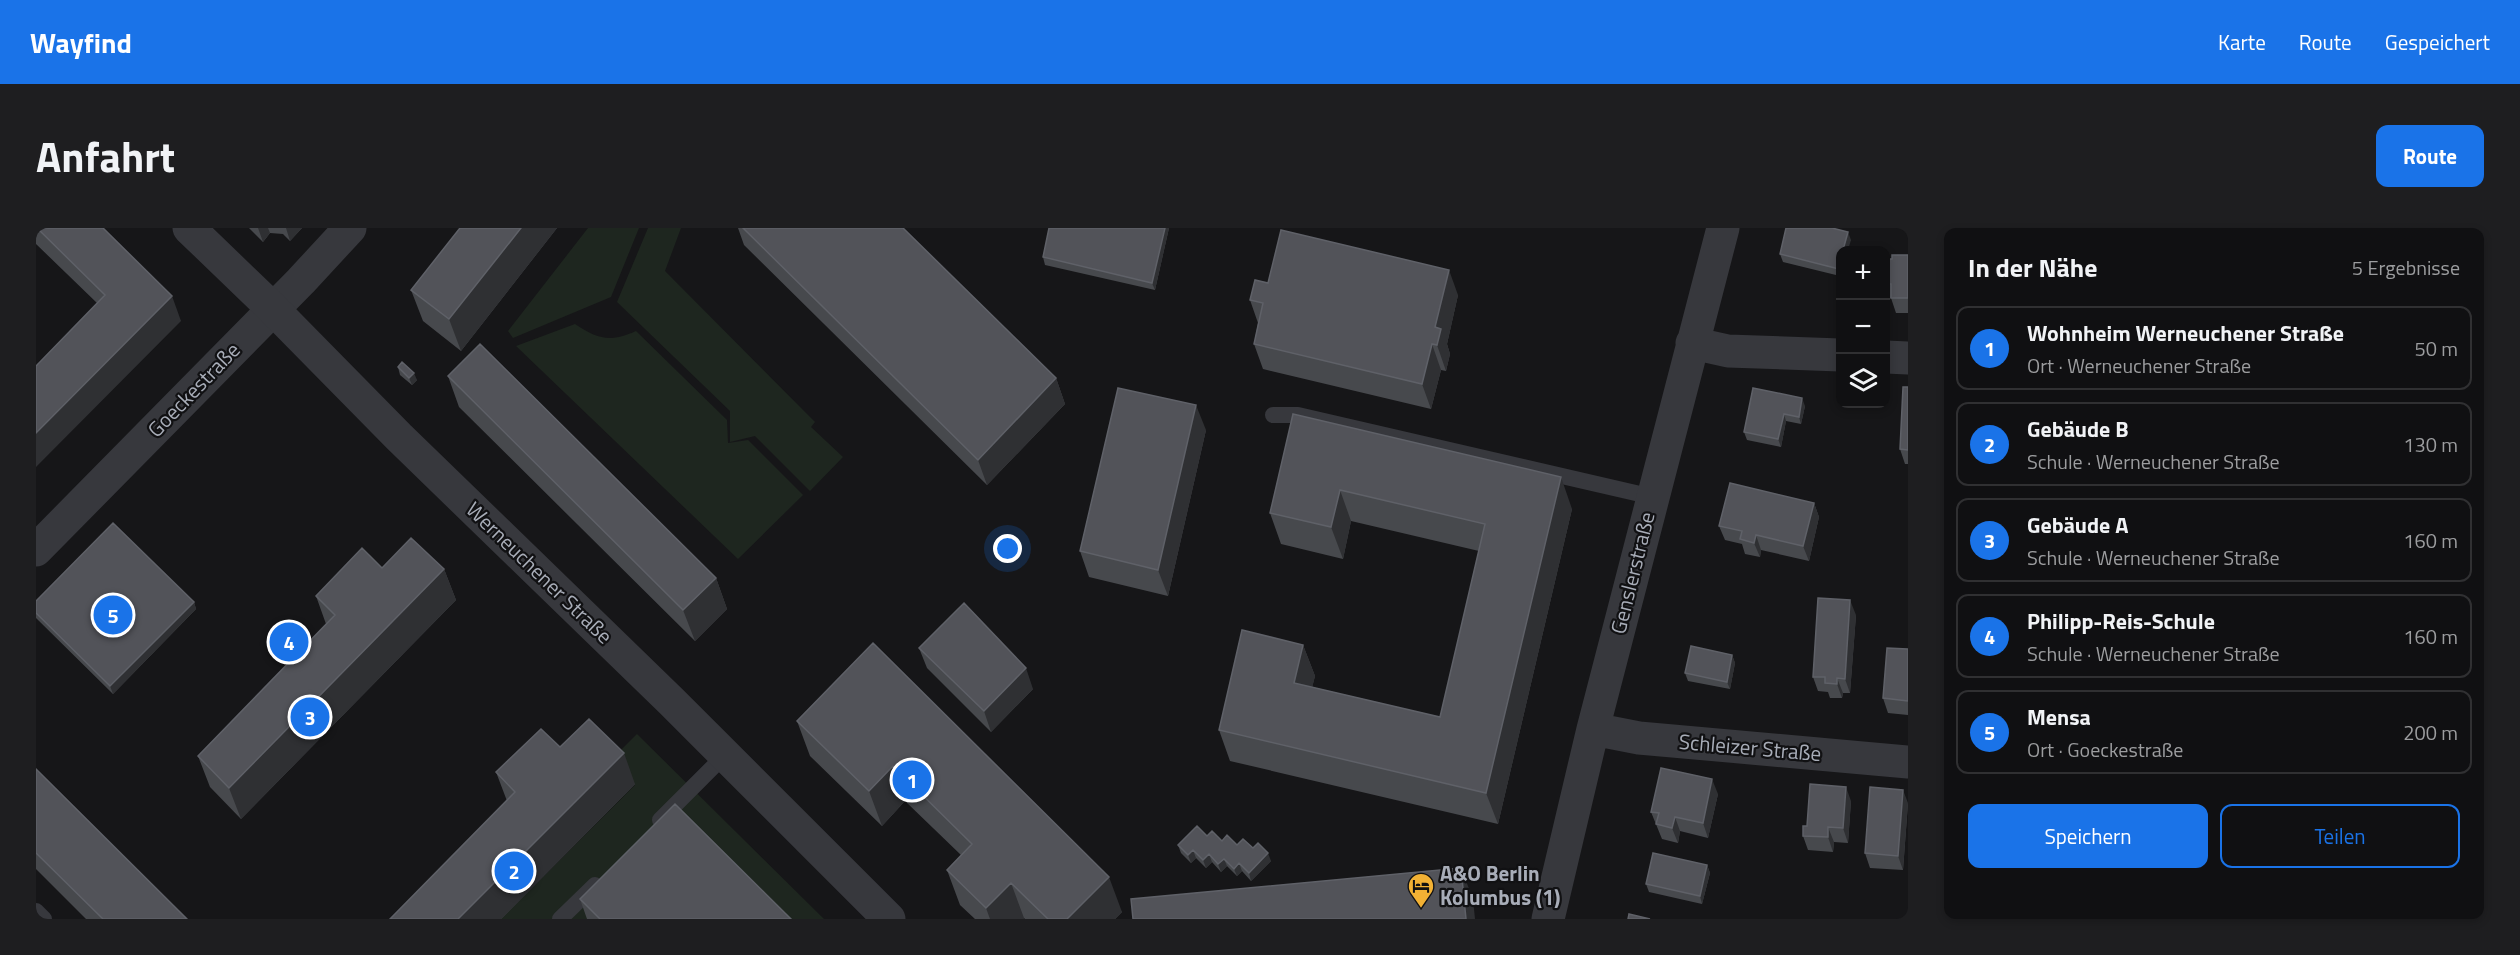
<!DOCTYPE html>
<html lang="de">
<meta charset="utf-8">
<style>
:root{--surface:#101012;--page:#1e1e20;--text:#f1f3f6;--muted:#9c9d9f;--line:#303032;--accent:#1a73e8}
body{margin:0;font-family:"Titillium Web",sans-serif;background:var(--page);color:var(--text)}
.controls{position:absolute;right:18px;top:18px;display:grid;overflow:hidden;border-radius:12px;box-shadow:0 3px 9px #0003}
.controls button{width:54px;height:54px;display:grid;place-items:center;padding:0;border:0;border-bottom:2px solid var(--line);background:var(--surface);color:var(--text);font:30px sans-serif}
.you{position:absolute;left:972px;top:321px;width:21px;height:21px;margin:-15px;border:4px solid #fff;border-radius:50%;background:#1a73e8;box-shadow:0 0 0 9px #1a73e833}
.badge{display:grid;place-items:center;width:39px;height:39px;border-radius:50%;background:var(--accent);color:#fff;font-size:20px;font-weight:700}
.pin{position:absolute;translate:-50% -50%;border:3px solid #fff;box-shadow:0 2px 6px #0006}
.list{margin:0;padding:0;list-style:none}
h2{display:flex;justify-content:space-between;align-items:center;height:78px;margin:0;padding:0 24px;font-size:26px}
h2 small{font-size:20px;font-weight:400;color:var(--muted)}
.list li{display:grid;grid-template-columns:39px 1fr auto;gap:18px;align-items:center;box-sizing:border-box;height:84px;margin:0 12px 12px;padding:0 12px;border:2px solid var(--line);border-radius:12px}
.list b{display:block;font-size:22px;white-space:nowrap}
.list p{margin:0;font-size:20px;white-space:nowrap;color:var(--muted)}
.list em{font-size:20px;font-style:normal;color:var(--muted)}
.actions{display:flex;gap:12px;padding:18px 24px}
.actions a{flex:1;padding:14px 0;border:2px solid var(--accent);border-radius:12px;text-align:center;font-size:21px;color:var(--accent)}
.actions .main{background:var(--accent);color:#fff}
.icon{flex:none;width:33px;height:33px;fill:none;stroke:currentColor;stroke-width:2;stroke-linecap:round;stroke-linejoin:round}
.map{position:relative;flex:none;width:1872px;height:691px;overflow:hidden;border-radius:12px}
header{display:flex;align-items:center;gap:36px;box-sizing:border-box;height:84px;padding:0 30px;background:var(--accent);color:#fff}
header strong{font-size:28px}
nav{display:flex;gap:33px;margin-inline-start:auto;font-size:21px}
.intro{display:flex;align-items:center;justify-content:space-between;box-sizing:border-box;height:144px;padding:0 36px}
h1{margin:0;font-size:42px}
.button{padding:15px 27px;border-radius:12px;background:var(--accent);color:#fff;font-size:21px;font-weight:700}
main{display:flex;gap:36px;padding:0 36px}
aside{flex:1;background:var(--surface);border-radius:12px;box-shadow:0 3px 9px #0003}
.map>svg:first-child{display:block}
</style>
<header>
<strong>Wayfind</strong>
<nav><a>Karte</a><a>Route</a><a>Gespeichert</a></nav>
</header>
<div class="intro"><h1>Anfahrt</h1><a class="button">Route</a></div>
<main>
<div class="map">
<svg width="1872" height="691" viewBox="0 0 1872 691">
<rect width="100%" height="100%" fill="#161618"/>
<path fill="#1e261f" d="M 552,0 L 603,0 L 575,69 L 477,110 L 472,103 Z
M 612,0 L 645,0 L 629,43 L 779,194 L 775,199 L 807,229 L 774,263 L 719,208 L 694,214 L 694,183 L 581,74 Z
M 539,96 C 562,111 574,115 600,103 L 691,192 L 692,215 L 712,212 L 767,267 L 702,331 L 480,118 Z
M 601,506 L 788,691 L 465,691 L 599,557 L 575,532 Z"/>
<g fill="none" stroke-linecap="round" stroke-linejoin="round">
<path stroke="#37383d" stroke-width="16" d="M 1237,187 L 1262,187 L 1617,269
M 624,592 L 689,527
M 0,683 L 8,691
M 524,691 L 559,657"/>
<path stroke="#37383d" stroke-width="33" d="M 1656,115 L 1692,123 L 1804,127
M 1850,129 L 1872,130
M 0,322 L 265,53 L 314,0
M 1557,501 L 1603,510 L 1872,534
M 1512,691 L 1557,501 L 1687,0"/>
<path stroke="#37383d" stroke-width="33" d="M 153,0 L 237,81 L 363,209 L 635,473 L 853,691"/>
</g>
<path fill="#47494d" d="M 0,0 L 145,93 L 61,75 L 0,16 Z
M 213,0 L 266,0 L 254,13 L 247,6 L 234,5 L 227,14 Z
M 424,0 L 521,0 L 425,123 L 387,93 L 375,62 Z
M 702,0 L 867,0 L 1020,150 L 1029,176 L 951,257 L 708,17 Z
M 1133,0 L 1119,62 L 1009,37 L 1007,29 Z
M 1815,12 L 1804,22 L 1804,48 L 1747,34 L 1744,26 Z
M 1872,27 L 1872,85 L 1860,85 L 1855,70 L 1850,70 L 1850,31 L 1856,31 Z
M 1232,55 L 1422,67 L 1411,116 L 1414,126 L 1410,143 L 1405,142 L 1395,181 L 1227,141 L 1218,116 L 1222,95 L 1214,72 Z
M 362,139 L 381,152 L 376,157 L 364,147 Z
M 412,148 L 680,350 L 691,381 L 659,413 L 423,179 Z
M 1872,159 L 1872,236 L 1869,236 L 1864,221 Z
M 1717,160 L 1769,178 L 1765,196 L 1750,193 L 1745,219 L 1711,212 L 1708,204 Z
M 1257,186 L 1536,281 L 1462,596 L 1194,533 L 1183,502 L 1267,417 L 1279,448 L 1276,459 L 1404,489 L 1443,323 L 1315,293 L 1307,331 L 1245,316 L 1234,285 Z
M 1170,202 L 1132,368 L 1053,349 L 1044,323 Z
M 1778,275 L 1783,289 L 1773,333 L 1725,322 L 1724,329 L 1709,326 L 1706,316 L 1689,312 L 1683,298 Z
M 346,340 L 408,341 L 420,372 L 205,591 L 174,559 L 162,528 L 290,396 L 280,368 Z
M 0,373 L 158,374 L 160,381 L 77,466 L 0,390 Z
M 1820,387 L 1814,465 L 1807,465 L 1806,470 L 1794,470 L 1792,464 L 1782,463 L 1777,449 Z
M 837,415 L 1086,684 L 1079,691 L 989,691 L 988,690 L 987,691 L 939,691 L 924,677 L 911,642 L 925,627 L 869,573 L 846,598 L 774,528 L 761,493 Z
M 883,420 L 997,461 L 955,504 L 891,440 Z
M 1872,421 L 1872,487 L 1852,485 L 1847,470 Z
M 1696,427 L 1699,435 L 1694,461 L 1652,453 L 1649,445 Z
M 524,519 L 599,556 L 465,691 L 354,691 L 471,573 L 460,544 Z
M 0,541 L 151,691 L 50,691 L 0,641 Z
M 1682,566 L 1672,610 L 1644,603 L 1642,615 L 1626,611 L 1615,584 Z
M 1815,573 L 1812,615 L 1798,614 L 1797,624 L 1772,622 L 1767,608 L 1771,598 Z
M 1872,575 L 1867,642 L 1834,640 L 1829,625 Z
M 1171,608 L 1186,613 L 1217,620 L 1235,633 L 1215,653 L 1206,643 L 1201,648 L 1191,638 L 1185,644 L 1176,634 L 1170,640 L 1160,630 L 1155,635 L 1145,625 L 1142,617 Z
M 1671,637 L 1674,645 L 1666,676 L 1613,664 L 1610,656 Z
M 544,671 L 755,691 L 551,691 Z"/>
<path fill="#2f3033" d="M 222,0 L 232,0 L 234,5 L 227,14 Z
M 250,0 L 266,0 L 254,13 Z
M 485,0 L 521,0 L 425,123 L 413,91 Z
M 1129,0 L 1133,0 L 1119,62 L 1116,55 Z
M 1812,4 L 1815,12 L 1812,22 L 1807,22 Z
M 1413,42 L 1422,67 L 1411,116 L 1414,126 L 1410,143 L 1401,117 L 1399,99 Z
M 136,68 L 145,93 L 0,239 L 0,205 Z
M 1396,116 L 1405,142 L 1395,181 L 1386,156 Z
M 378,145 L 381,152 L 376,157 L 373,150 Z
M 1020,150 L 1029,176 L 951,257 L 942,232 Z
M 1766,170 L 1769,178 L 1765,196 L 1763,189 Z
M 1160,177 L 1170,202 L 1132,368 L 1122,342 Z
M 1748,186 L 1750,193 L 1745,219 L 1742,211 Z
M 1525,249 L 1536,281 L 1462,596 L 1450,565 Z
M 1304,262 L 1315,293 L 1307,331 L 1295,299 Z
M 1778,275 L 1783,289 L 1773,333 L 1767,318 Z
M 1720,307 L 1725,322 L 1724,329 L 1718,315 Z
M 408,341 L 420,372 L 205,591 L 193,560 Z
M 680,350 L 691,381 L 659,413 L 647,382 Z
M 1814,372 L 1820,387 L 1814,465 L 1809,451 Z
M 158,374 L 160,381 L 77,466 L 74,458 Z
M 1267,417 L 1279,448 L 1270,486 L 1258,455 Z
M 1696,427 L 1699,435 L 1694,461 L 1691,454 Z
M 990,440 L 997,461 L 955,504 L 948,483 Z
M 1801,450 L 1807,465 L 1806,470 L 1801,456 Z
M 588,525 L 599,556 L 465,691 L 422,691 Z
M 857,538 L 869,573 L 846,598 L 833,563 Z
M 1676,551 L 1682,566 L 1672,610 L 1667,595 Z
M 1810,559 L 1815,573 L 1812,615 L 1807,600 Z
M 1867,562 L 1872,575 L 1867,642 L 1862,628 Z
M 1639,589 L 1644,603 L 1642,615 L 1636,600 Z
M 1792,599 L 1798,614 L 1797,624 L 1792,609 Z
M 1157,622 L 1160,630 L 1155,635 L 1152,627 Z
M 1232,625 L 1235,633 L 1215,653 L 1213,645 Z
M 1173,626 L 1176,634 L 1170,640 L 1167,632 Z
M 1188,631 L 1191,638 L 1185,644 L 1182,636 Z
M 1203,635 L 1206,643 L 1201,648 L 1198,641 Z
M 1671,637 L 1674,645 L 1666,676 L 1664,668 Z
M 1425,640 L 1437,671 L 1439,691 L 1430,691 Z
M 1073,649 L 1086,684 L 1079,691 L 1031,691 Z
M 975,655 L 988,690 L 987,691 L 954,691 L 950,680 Z"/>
<path fill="#525359" stroke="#5f6168" stroke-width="1.5" d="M 1,0 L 67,0 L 136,68 L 0,205 L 0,138 L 69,67 Z
M 424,0 L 485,0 L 413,91 L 375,62 Z
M 707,0 L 867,0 L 1020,150 L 942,232 Z
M 1013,0 L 1129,0 L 1116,55 L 1007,29 Z
M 1750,0 L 1796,0 L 1812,4 L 1807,22 L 1804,22 L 1804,35 L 1803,41 L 1744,26 Z
M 1245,2 L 1413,42 L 1399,99 L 1405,101 L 1401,117 L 1396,116 L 1386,156 L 1218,116 L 1227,75 L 1214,72 L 1219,52 L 1232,55 Z
M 1856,27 L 1872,27 L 1872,70 L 1855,70 L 1855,56 L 1850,56 L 1850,31 L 1856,31 Z
M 444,116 L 680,350 L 647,382 L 412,148 Z
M 366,134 L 378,145 L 373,150 L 362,139 Z
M 1867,159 L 1872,159 L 1872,222 L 1864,221 Z
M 1082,160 L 1160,177 L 1122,342 L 1044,323 Z
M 1717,160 L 1766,170 L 1763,189 L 1748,186 L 1742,211 L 1708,204 Z
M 1257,186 L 1525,249 L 1450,565 L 1183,502 L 1206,402 L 1267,417 L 1258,455 L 1404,489 L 1449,296 L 1304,262 L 1295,299 L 1234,285 Z
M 1694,255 L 1778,275 L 1767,318 L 1720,307 L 1718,315 L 1704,311 L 1706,303 L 1683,298 Z
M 77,295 L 158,374 L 74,458 L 0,385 L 0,373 Z
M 375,310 L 408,341 L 193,560 L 162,528 L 299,387 L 280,368 L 326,320 L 346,340 Z
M 1782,370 L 1814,372 L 1809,451 L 1801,450 L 1801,456 L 1789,455 L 1789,449 L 1777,449 Z
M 928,375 L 990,440 L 948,483 L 883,420 Z
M 837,415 L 1073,649 L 1031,691 L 1012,691 L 975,655 L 950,680 L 911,642 L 936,616 L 857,538 L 833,563 L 761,493 Z
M 1655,418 L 1696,427 L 1691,454 L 1649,445 Z
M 1851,420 L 1872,421 L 1872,473 L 1847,470 Z
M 553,491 L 588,525 L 422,691 L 354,691 L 479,564 L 460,544 L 505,501 L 524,519 Z
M 1625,540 L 1676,551 L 1667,595 L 1639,589 L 1636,600 L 1620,596 L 1623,585 L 1615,584 Z
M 0,541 L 151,691 L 67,691 L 0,625 Z
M 1774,556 L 1810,559 L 1807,600 L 1792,599 L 1792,609 L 1767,608 L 1767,598 L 1771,598 Z
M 1834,559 L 1867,562 L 1862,628 L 1829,625 Z
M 639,576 L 755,691 L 564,691 L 544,671 Z
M 1161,598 L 1171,608 L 1176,603 L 1186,613 L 1191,607 L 1201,617 L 1207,611 L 1217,620 L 1222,615 L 1232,625 L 1213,645 L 1203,635 L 1198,641 L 1188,631 L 1182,636 L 1173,626 L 1167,632 L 1157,622 L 1152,627 L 1142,617 Z
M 1617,625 L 1671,637 L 1664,668 L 1610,656 Z
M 1425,640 L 1430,691 L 1097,691 L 1095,671 Z
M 1593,686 L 1614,691 L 1592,691 Z"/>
<defs>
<g id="hotel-pin" transform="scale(1.35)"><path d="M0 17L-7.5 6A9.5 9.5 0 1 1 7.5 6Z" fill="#f2b134" stroke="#111113"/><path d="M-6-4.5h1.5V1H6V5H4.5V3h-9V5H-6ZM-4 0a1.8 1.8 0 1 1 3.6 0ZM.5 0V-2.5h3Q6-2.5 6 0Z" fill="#111"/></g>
</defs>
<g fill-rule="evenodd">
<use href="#hotel-pin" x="1385" y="658"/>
</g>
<g text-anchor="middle" stroke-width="4.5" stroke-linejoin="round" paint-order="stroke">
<g font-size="21" fill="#a8adb8" stroke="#111113">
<text transform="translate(158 162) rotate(-46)" y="7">Goeckestraße</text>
<text transform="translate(503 345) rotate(44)" y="7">Werneuchener Straße</text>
<text transform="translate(1597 345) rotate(-76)" y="7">Genslerstraße</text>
<text transform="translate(1714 520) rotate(5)" y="7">Schleizer Straße</text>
</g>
<g font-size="21" font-weight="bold" fill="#a8adb8" stroke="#111113" text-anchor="start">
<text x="1404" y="653">A&amp;O Berlin<tspan x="1404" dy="24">Kolumbus (1)</tspan></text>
</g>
</g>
</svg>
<div class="controls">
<button>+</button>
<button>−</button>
<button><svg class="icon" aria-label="layers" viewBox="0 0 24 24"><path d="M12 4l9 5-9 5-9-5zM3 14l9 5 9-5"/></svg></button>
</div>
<div class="you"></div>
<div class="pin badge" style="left:876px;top:552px">1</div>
<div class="pin badge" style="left:478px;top:643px">2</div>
<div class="pin badge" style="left:274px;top:489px">3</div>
<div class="pin badge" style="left:253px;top:414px">4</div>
<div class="pin badge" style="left:77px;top:387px">5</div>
</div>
<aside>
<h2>In der Nähe<small>5 Ergebnisse</small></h2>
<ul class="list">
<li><span class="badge">1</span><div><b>Wohnheim Werneuchener Straße</b><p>Ort · Werneuchener Straße</p></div><em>50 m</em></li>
<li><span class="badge">2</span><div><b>Gebäude B</b><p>Schule · Werneuchener Straße</p></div><em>130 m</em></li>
<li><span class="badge">3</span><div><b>Gebäude A</b><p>Schule · Werneuchener Straße</p></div><em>160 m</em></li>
<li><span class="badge">4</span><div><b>Philipp-Reis-Schule</b><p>Schule · Werneuchener Straße</p></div><em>160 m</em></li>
<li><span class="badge">5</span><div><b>Mensa</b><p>Ort · Goeckestraße</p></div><em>200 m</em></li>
</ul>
<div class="actions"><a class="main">Speichern</a><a>Teilen</a></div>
</aside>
</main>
